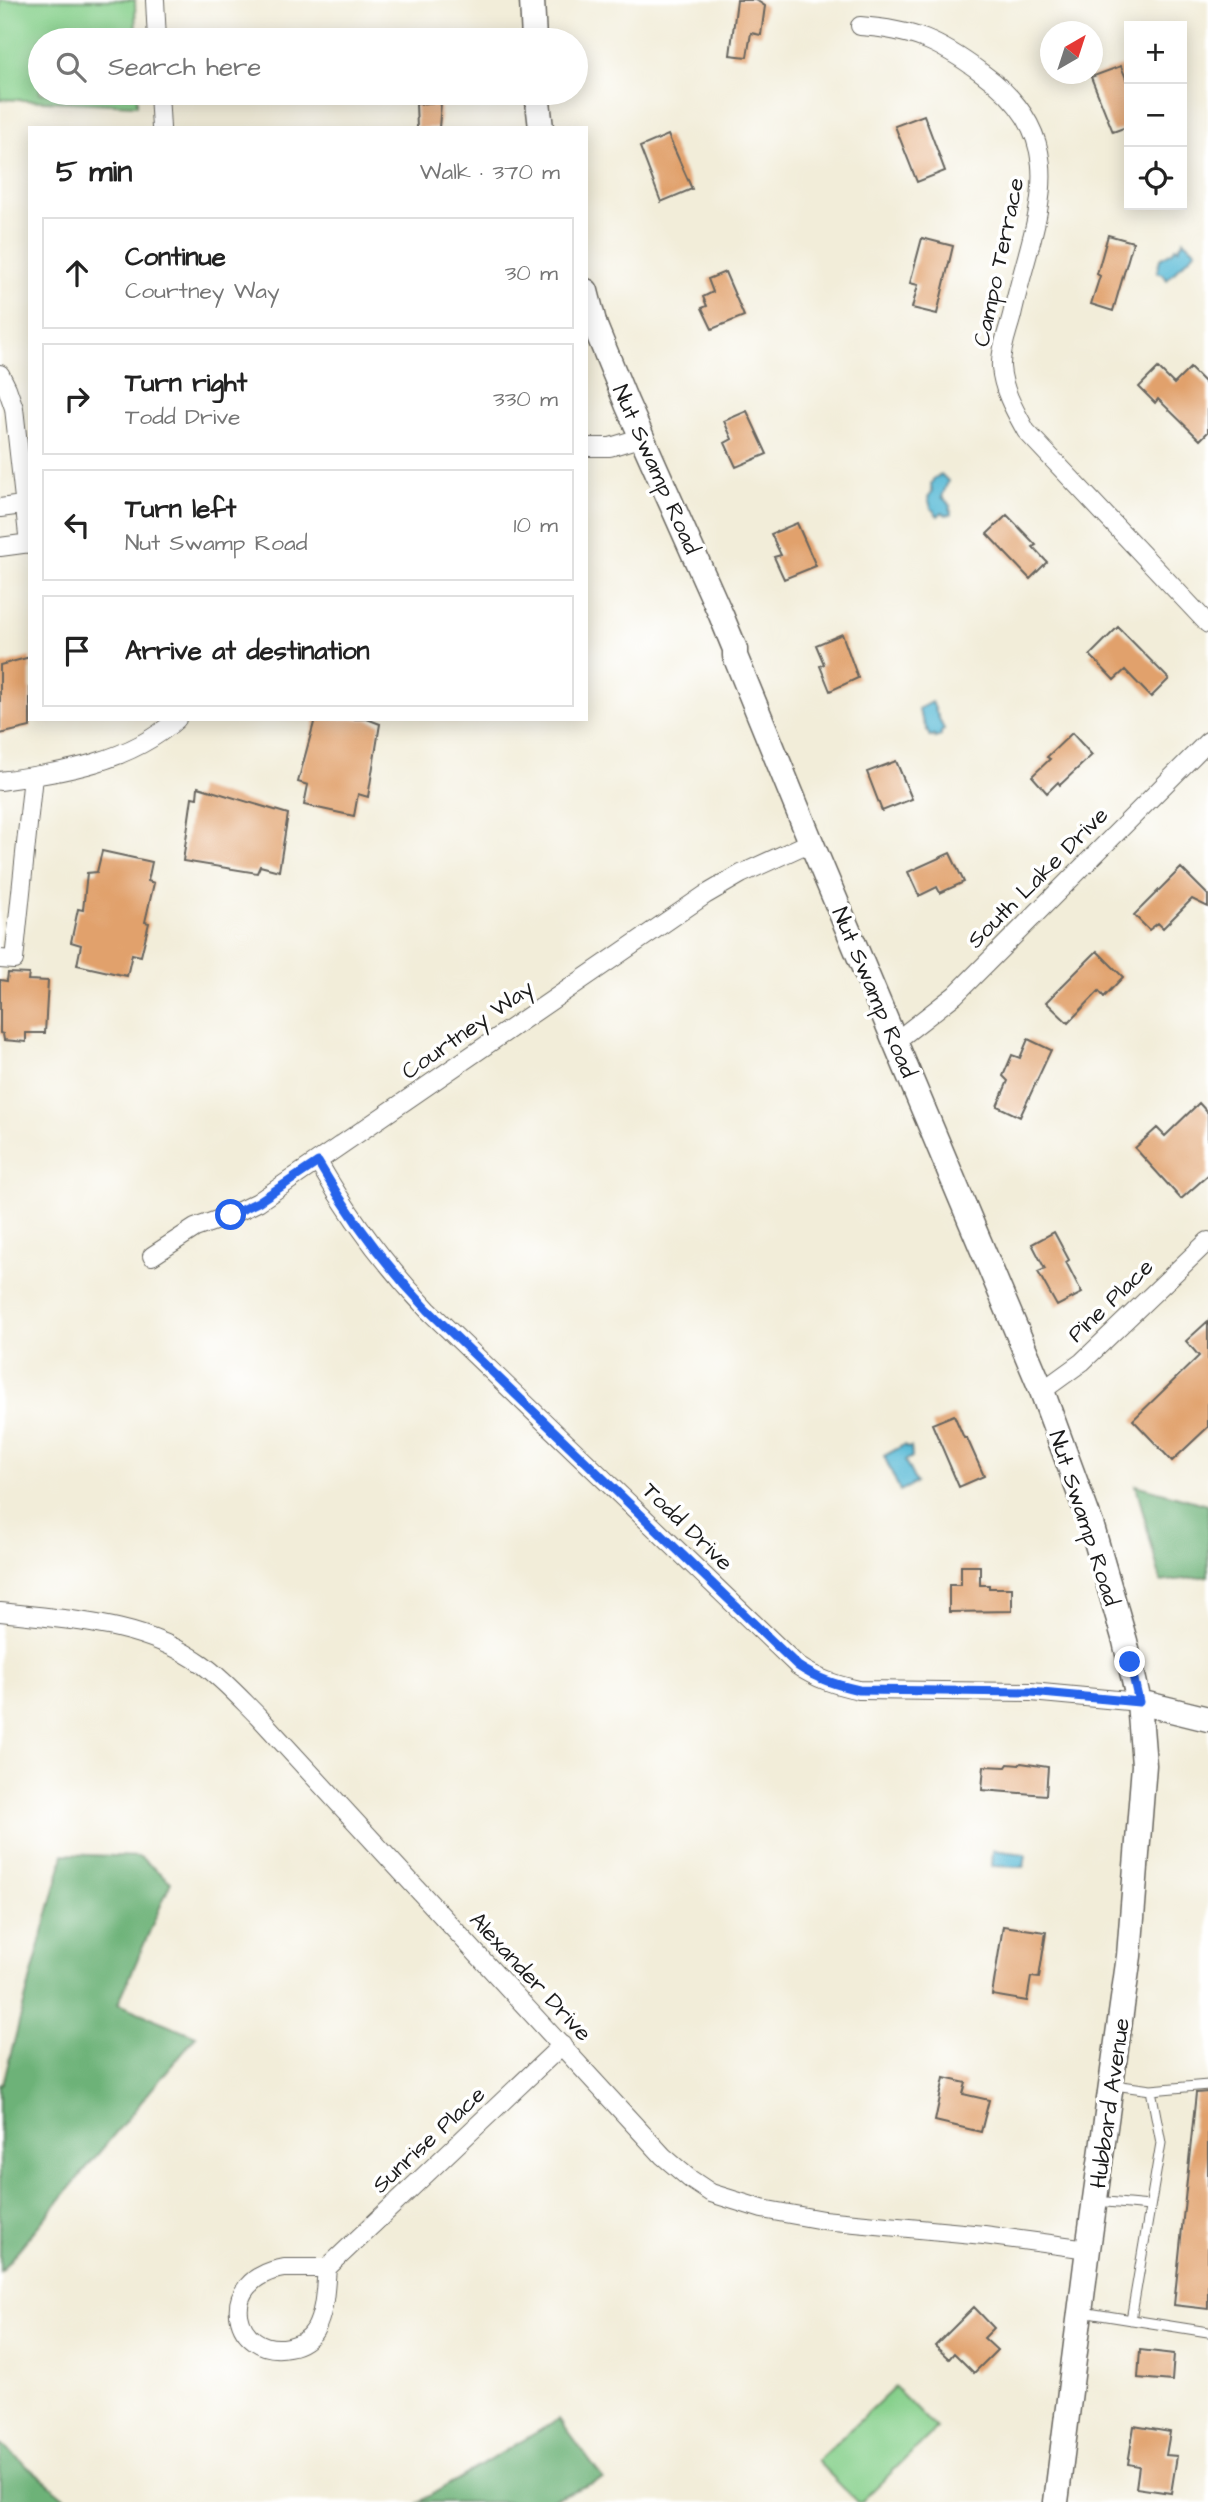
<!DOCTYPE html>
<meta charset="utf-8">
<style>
:root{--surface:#fff;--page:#f2f2f2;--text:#222;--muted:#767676;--line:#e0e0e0}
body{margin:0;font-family:"Architects Daughter",sans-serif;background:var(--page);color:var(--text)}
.controls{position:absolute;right:21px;top:21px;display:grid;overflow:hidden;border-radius:0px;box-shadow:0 4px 18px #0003}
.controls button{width:63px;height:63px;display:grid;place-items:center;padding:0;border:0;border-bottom:2px solid var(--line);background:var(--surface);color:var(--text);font:35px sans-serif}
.compass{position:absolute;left:1040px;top:21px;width:63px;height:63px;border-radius:50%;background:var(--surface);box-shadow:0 4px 18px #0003;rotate:39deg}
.stop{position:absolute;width:21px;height:21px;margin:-16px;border:5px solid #2563eb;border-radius:50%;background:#fff}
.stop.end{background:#2563eb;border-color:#fff;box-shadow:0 2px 7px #0008}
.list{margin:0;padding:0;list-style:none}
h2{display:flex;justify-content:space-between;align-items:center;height:91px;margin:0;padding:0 28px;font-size:30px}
h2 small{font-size:23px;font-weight:400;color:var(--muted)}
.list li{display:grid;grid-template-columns:46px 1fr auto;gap:21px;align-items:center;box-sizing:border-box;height:112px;margin:0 14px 14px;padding:0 14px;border:2px solid var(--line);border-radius:0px}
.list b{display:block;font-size:26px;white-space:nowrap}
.list p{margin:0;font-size:23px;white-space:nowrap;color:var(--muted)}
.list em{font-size:23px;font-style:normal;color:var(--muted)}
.icon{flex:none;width:38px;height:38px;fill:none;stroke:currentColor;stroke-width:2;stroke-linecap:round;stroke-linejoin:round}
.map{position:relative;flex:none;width:1208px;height:2502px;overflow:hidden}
.search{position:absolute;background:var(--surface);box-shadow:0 4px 18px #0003;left:28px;top:28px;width:560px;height:77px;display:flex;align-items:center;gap:18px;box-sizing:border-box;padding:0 24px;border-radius:38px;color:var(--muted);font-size:26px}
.panel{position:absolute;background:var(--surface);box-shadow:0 4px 18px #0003;left:28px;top:126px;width:560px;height:595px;border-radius:0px}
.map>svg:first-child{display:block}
</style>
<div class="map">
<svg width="1208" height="2502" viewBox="0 0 1208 2502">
<rect width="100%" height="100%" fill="#fff"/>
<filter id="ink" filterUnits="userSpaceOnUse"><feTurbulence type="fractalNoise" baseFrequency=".0143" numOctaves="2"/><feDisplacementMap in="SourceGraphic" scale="14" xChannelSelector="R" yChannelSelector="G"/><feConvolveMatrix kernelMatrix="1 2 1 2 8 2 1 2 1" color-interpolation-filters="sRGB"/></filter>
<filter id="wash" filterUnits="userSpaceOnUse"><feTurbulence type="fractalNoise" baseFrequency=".00686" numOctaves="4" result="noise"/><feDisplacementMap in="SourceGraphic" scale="28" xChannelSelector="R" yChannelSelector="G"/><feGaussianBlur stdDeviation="1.57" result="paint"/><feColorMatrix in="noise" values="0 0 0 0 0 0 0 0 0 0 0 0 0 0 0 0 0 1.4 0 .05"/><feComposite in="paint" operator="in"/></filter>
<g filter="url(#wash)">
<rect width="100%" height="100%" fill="#f2edd9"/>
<path fill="#87d08c" stroke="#527654" stroke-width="2" d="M 0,0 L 135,0 L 136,40 L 40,40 L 40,93 L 137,93 L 137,105 L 0,99 Z
M 895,2387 L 936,2429 L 861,2502 L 857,2502 L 817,2461 Z"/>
<path fill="#6db278" stroke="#44674a" stroke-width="2" d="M 1136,1485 L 1208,1505 L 1208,1576 L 1161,1582 Z
M 64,1854 L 140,1857 L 171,1882 L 118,2004 L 196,2036 L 0,2272 L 0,2085 L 3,2083 Z
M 559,2419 L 603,2479 L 545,2502 L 419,2502 Z
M 0,2444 L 71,2502 L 0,2502 Z"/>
<path fill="#57b9d5" stroke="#3a6a78" stroke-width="2" d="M 1184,240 L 1196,251 L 1167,280 L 1163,274 L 1157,272 L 1160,259 L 1172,252 L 1176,247 L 1178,249 Z
M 942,475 L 948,481 L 942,497 L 951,506 L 949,509 L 951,511 L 951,514 L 946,515 L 942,512 L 938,516 L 931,508 L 928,497 L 932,492 L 931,484 L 934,478 Z
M 932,702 L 944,730 L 941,732 L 941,736 L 935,738 L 934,735 L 930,737 L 918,709 Z
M 904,1445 L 907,1448 L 911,1447 L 912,1457 L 905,1461 L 916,1483 L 900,1491 L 884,1456 Z
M 993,1850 L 1026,1854 L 1024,1867 L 992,1866 Z"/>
<g id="blocks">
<path fill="#e1a16c" d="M 737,0 L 756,0 L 765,6 L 761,35 L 751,33 L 747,57 L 730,55 Z
M 1121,66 L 1129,86 L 1129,126 L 1113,132 L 1091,77 Z
M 441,102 L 439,128 L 417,128 L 416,104 Z
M 924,115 L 945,171 L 917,182 L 895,126 Z
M 668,135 L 692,189 L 661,202 L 640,147 Z
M 1108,235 L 1133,242 L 1113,311 L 1091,304 L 1100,276 L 1097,274 Z
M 922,238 L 953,246 L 937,314 L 912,308 L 918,285 L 910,283 Z
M 725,272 L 744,316 L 712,329 L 702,308 L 707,306 L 703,297 L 713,292 L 708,279 Z
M 1158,368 L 1174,384 L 1190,368 L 1208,386 L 1208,432 L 1200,440 L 1158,399 L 1155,403 L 1139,387 Z
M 747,411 L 767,454 L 736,467 L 725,443 L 732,439 L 724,421 Z
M 1007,515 L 1036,545 L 1033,547 L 1047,562 L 1030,579 L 987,534 Z
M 797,523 L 816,566 L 784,579 L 774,557 L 781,555 L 771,534 Z
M 1118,627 L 1169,679 L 1151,697 L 1125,670 L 1114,680 L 1090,655 Z
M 842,634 L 858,678 L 830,691 L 820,666 L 824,664 L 816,645 Z
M 30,657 L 30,727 L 0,734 L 0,665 Z
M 315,719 L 367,719 L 380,724 L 368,797 L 358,794 L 354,816 L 304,805 L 308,785 L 298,782 Z
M 1072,733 L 1092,755 L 1060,785 L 1058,782 L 1047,793 L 1032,776 L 1050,759 L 1047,757 Z
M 896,761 L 912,799 L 882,811 L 867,772 Z
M 198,787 L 288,814 L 279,871 L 260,866 L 257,873 L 183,861 L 192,797 L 197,798 Z
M 102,851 L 152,862 L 148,881 L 154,883 L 145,922 L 149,923 L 141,956 L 132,954 L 127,976 L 77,965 L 81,945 L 71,942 L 78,909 L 83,910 L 87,873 L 97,872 Z
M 950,853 L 964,882 L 940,893 L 937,887 L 919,896 L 908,872 Z
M 1181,868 L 1208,895 L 1208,907 L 1192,899 L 1163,928 L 1158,923 L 1149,930 L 1134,915 Z
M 1097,951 L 1123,977 L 1104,997 L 1099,991 L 1068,1023 L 1046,1002 Z
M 8,973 L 29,974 L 28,980 L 48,981 L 45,1033 L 26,1033 L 26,1042 L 4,1040 L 3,1034 L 0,1033 L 0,980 L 7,981 Z
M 1028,1039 L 1051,1050 L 1020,1117 L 997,1106 L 1008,1081 L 1003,1076 L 1012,1055 L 1020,1058 Z
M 1199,1103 L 1208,1113 L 1208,1175 L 1181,1199 L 1135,1148 L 1157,1128 L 1165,1136 Z
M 1054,1232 L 1069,1260 L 1066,1262 L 1082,1293 L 1057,1306 L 1038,1272 L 1045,1269 L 1032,1244 Z
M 1208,1321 L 1208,1427 L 1172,1461 L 1133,1420 L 1199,1356 L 1186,1341 Z
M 954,1415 L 964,1438 L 967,1438 L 984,1476 L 959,1487 L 932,1424 Z
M 961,1566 L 980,1566 L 980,1585 L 989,1585 L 989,1588 L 1012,1588 L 1012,1611 L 949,1612 L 949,1585 L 961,1585 Z
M 1021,1763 L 1048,1767 L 1046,1795 L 982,1790 L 984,1766 L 1006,1767 L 1008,1764 L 1019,1765 Z
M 1003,1926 L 1046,1932 L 1039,1978 L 1031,1977 L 1027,2001 L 992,1995 Z
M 944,2078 L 966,2083 L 963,2094 L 989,2100 L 981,2132 L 935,2121 Z
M 1208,2092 L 1208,2309 L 1174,2305 L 1196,2093 Z
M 974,2307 L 994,2328 L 984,2338 L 997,2350 L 974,2373 L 954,2353 L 949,2359 L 935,2346 Z
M 1140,2350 L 1174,2354 L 1172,2381 L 1138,2378 Z
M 1134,2426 L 1170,2432 L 1166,2455 L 1177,2456 L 1171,2493 L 1136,2488 L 1139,2466 L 1128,2464 Z"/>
</g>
</g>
<g filter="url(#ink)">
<use href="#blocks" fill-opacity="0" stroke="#67655e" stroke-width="2"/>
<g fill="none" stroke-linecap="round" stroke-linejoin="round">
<g stroke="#67655e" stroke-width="11">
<path id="service" d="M 1114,2085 L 1151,2090 L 1161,2143 L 1131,2320
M 1151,2090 L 1208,2085
M 1096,2201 L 1150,2206
M 1082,2312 L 1208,2332"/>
</g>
<g stroke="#67655e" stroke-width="20">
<path id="minor" d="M 155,0 L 157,40
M 860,26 C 913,30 939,41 982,73 C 1079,143 1033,219 1012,315 C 1008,331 1000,350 1001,367 C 1003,391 1015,411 1026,431 L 1208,624
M 159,93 L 161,128
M 0,374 L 7,388 L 14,408 L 29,544
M 586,447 L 610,447 L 643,437
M 0,508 L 30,504
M 0,547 L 30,543
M 0,781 C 62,772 129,763 177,719
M 0,959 L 14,960 L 33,776
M 896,1041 L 955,995 L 1208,741
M 318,1162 C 349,1216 385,1265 428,1310 L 798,1666 C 817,1679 836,1685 859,1690 L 1031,1692 L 1139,1702
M 152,1256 L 195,1228 L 231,1215 L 258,1202 L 705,895 L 741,874 L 811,842
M 1042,1391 L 1082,1362 L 1208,1241
M 0,1612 C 70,1620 143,1622 202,1664 C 223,1679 240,1698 258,1716 L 663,2156 L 690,2179 L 711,2193 L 762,2209 L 823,2220 L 984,2235 L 1088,2249
M 284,2268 L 327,2268 C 325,2288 325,2312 315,2330 C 309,2340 299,2345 289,2347 C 234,2358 213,2280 284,2268 Z
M 327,2268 L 562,2045"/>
</g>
<g stroke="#67655e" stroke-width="27">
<path id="secondary" d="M 532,0 L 534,40
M 537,93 L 541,128
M 586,291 L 595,326 L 627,404 L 721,615 L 735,649 L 735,656 L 811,842 L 1042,1391 L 1092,1527 L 1125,1641 L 1139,1702 L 1144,1765 L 1129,1956 L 1088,2249 L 1056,2502
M 1139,1702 L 1208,1719"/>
</g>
<use href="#service" stroke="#fff" stroke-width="9"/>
<use href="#minor" stroke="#fff" stroke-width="18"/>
<use href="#secondary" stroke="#fff" stroke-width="24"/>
</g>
</g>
<g fill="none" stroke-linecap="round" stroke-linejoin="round" filter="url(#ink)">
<path stroke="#2563eb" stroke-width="9" d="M 231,1215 L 258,1202 L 318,1162 C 349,1216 385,1265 428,1310 L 798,1666 C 817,1679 837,1685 859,1690 L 1031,1692 L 1139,1702 L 1130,1662"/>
</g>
<g text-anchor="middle" stroke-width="7" stroke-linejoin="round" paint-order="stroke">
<g font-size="23" fill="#1c1c1c" stroke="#fff">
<text transform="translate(998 262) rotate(-78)" y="8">Campo Terrace</text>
<text transform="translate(657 469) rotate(66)" y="8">Nut Swamp Road</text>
<text transform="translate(1037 877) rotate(-45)" y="8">South Lake Drive</text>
<text transform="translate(875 992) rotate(67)" y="8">Nut Swamp Road</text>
<text transform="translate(467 1029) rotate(-35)" y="8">Courtney Way</text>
<text transform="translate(1110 1300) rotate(-44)" y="8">Pine Place</text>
<text transform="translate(1085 1518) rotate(72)" y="8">Nut Swamp Road</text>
<text transform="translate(688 1526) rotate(44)" y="8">Todd Drive</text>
<text transform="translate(531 1976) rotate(47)" y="8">Alexander Drive</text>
<text transform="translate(1109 2103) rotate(-82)" y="8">Hubbard Avenue</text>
<text transform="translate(428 2139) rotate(-43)" y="8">Sunrise Place</text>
</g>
</g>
</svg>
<div class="controls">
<button>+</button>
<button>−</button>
<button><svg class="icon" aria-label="locate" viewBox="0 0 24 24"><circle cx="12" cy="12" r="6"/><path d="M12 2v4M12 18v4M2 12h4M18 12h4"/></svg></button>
</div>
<svg class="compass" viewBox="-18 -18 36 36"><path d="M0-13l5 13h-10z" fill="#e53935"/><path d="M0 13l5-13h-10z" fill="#767676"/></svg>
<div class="stop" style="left:231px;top:1215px"></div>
<div class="stop end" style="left:1130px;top:1662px"></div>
<div class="search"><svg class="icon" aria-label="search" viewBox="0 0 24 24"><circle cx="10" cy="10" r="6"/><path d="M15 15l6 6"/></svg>Search here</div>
<section class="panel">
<h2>5 min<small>Walk · 370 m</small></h2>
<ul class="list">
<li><svg class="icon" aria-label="ahead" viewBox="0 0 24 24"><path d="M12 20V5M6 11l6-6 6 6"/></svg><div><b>Continue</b><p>Courtney Way</p></div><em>30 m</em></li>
<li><svg class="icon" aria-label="right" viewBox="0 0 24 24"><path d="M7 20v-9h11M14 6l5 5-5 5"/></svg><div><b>Turn right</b><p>Todd Drive</p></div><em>330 m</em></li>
<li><svg class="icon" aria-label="left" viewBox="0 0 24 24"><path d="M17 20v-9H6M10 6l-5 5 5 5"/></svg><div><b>Turn left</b><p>Nut Swamp Road</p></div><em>10 m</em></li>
<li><svg class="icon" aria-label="arrive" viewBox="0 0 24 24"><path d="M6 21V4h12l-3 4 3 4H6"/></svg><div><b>Arrive at destination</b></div></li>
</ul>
</section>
</div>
